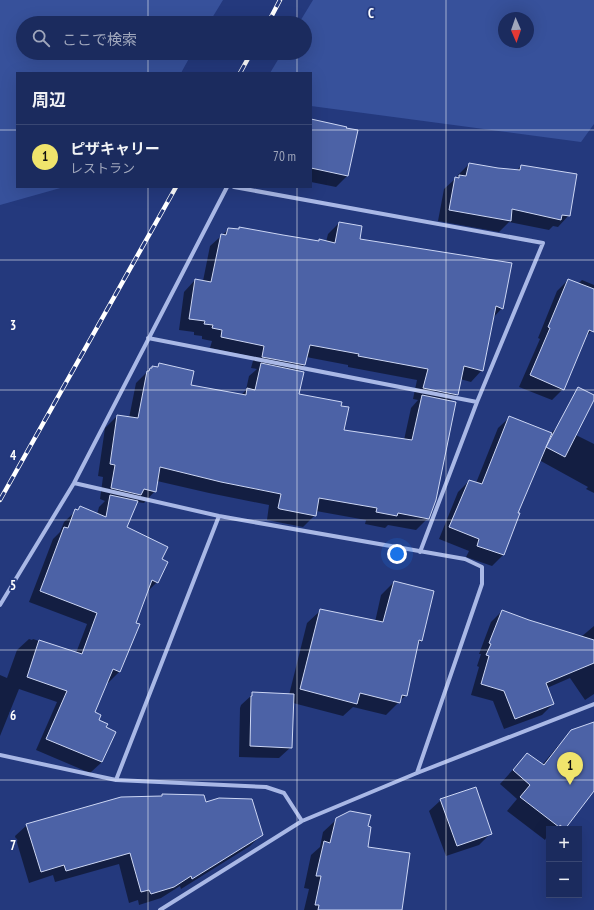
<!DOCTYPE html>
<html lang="ja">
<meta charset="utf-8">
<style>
:root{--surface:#1b2b5e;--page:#283767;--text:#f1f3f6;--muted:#a0a7bc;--line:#394773;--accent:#f0e46c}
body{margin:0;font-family:"PT Sans Narrow","Noto Sans JP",sans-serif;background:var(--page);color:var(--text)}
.controls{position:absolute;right:12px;bottom:12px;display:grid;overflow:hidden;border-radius:0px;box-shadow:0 4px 16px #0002}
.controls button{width:36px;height:36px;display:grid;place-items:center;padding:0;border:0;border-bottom:1px solid var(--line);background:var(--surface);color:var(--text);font:20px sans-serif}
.compass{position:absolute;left:498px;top:12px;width:36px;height:36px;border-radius:50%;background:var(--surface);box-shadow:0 4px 16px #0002;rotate:178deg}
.you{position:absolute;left:397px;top:554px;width:14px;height:14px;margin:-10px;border:3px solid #fff;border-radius:50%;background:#1a73e8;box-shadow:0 0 0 6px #1a73e833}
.badge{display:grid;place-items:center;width:26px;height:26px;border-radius:50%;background:var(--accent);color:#111;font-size:13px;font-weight:700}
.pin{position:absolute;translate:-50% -33px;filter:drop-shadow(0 1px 2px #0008)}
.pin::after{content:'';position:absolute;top:21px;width:14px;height:12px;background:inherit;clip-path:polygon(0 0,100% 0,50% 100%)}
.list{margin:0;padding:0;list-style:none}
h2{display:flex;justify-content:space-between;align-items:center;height:52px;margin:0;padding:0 16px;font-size:17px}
h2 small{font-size:13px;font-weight:400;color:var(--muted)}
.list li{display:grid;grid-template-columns:26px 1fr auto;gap:12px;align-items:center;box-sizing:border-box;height:64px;padding:0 16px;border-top:1px solid var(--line)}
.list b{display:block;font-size:15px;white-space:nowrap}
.list p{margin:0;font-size:13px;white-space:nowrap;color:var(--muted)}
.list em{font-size:13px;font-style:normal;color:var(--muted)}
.icon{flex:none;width:22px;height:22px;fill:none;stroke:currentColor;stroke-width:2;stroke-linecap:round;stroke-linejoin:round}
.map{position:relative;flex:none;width:594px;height:910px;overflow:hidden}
.search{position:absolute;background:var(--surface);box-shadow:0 4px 16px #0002;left:16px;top:16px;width:296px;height:44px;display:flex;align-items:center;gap:10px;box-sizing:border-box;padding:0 14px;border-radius:22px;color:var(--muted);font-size:15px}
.panel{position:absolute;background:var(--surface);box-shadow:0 4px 16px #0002;left:16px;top:72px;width:296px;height:116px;border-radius:0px}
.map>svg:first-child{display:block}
</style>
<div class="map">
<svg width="594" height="910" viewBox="0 0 594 910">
<rect width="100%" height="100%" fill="#24397d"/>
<path fill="#37519b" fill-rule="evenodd" d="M 0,0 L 223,0 L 209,23 L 23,23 L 23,53 L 192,53 L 181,73 L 17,73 L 17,187 L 64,187 L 0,205 Z
M 313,0 L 594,0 L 594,124 L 581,142 L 311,106 L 311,73 L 270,73 L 282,53 L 305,53 L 305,23 L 299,23 ZM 504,18 L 528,18 L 528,42 L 504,42 Z"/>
<path fill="#0007" fill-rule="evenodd" d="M 311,120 L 347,176 L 336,187 L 311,182 Z
M 469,164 L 516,171 L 521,166 L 569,215 L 558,227 L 553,226 L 549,230 L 509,222 L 499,232 L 438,221 L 444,189 L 456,178 L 457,178 L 458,175 Z
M 339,223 L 359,240 L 502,308 L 493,318 L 482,370 L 471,382 L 460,379 L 457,394 L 450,401 L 428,518 L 416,530 L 388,525 L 385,528 L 365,524 L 366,520 L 316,511 L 315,515 L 303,527 L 267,520 L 269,505 L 209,493 L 157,481 L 155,491 L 144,503 L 137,502 L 126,527 L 161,560 L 167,562 L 157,582 L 146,593 L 135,623 L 139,625 L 119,672 L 108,683 L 106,682 L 94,713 L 97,721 L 102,762 L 90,773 L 36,750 L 57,702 L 19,689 L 0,736 L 0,675 L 7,678 L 17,650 L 29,639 L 32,640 L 33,639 L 76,653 L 87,624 L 29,602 L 53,539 L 60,532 L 64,522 L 80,507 L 97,515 L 99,507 L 105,501 L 100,499 L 103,477 L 98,476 L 105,428 L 117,416 L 129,418 L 136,383 L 150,369 L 153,367 L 156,368 L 160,364 L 190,385 L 241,395 L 246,390 L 249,376 L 257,369 L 251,368 L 254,357 L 210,348 L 212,341 L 202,339 L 202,336 L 194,335 L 194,332 L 179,330 L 184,292 L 195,280 L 203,281 L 210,246 L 229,229 L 238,230 L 240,228 L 318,242 L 326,242 L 328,234 ZM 306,357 L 348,365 L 348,367 L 417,380 L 413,399 L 418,400 L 411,408 L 404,440 L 343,431 L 298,395 L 297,372 L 304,365 Z
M 568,280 L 578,284 L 582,280 L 594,285 L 594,328 L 583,340 L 563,389 L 552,400 L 519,387 L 540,339 L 538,338 L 557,291 Z
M 510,417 L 551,433 L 558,426 L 594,444 L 594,493 L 586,489 L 588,487 L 539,460 L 517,513 L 503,555 L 492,566 L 466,557 L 469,551 L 439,539 L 458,492 L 469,481 L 476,483 L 498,428 Z
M 394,582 L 421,641 L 417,645 L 406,695 L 386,715 L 353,707 L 343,716 L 293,703 L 291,747 L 279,758 L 239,757 L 240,708 L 241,705 L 253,694 L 289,695 L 307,623 L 320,611 L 375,622 L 381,595 Z
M 502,611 L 581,637 L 594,626 L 594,694 L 585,700 L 570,678 L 547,688 L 553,704 L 542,715 L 504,729 L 493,701 L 471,695 L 479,667 L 477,666 L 481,654 L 479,654 L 491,622 Z
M 570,733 L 594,751 L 594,789 L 563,829 L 549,829 L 549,841 L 546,838 L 545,840 L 507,811 L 517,799 L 500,784 L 527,754 L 542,765 L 557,747 Z
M 162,795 L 203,796 L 205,803 L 262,834 L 250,846 L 181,889 L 180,886 L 161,898 L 139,905 L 138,900 L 129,903 L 119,864 L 55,882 L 53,875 L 29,883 L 15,836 L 27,825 L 160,797 Z
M 441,800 L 490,834 L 479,845 L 446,856 L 429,811 Z
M 337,819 L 367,827 L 367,847 L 401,910 L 304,910 L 309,889 L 304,888 L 311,855 L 320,847 L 323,832 Z"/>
<path fill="#4c62a6" stroke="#ccd6f4" d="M 311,119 L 347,127 L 346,128 L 358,130 L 348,176 L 311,168 Z
M 469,163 L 498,168 L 520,170 L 521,165 L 577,174 L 570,216 L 562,215 L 561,220 L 512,209 L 511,221 L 449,210 L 455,177 L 459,178 L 459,175 L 466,176 Z
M 339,222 L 362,226 L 360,239 L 512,263 L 503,309 L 496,306 L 483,371 L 464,366 L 458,395 L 423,388 L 428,369 L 358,356 L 359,354 L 310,345 L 305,365 L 262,357 L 264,346 L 221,337 L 222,330 L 212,328 L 213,325 L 204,324 L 205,321 L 189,319 L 195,279 L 211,282 L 221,234 L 226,235 L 228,228 L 239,229 L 239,227 L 283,235 L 319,241 L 319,239 L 335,243 Z
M 568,279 L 594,289 L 594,332 L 589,330 L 564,390 L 530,375 L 550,328 L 548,327 Z
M 159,363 L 194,371 L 191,385 L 246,395 L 247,388 L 255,390 L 261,363 L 304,372 L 299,394 L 342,402 L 341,406 L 349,407 L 344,430 L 412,440 L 422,395 L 456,402 L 436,500 L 429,519 L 398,513 L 397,516 L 376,512 L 377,508 L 319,498 L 316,516 L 280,509 L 278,508 L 281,494 L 221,482 L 160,467 L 156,492 L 144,489 L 141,495 L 111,488 L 115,465 L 110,464 L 117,415 L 138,418 L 147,371 L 149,371 L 150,368 L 152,368 L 152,366 L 158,367 Z
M 578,387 L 594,395 L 594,400 L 565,457 L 546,447 Z
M 509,416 L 552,433 L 518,513 L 520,513 L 504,555 L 477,546 L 479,539 L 449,527 L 469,480 L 482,484 Z
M 110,495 L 138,501 L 127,527 L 168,547 L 162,559 L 168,562 L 158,583 L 152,580 L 136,623 L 140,624 L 120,672 L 113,669 L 95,712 L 101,715 L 99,720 L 108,724 L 106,727 L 116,732 L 102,762 L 46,739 L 67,691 L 27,677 L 39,640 L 82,654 L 97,613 L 40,591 L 64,527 L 68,528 L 75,509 L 78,510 L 80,506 L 106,517 Z
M 394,581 L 434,591 L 422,641 L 419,640 L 407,696 L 402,695 L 400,703 L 360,693 L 357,704 L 300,689 L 320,609 L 383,622 Z
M 502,610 L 529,620 L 594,640 L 594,663 L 546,683 L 554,704 L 515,719 L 504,691 L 481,684 L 489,656 L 486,655 L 491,644 L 489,643 Z
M 252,692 L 294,694 L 292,748 L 250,746 L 251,696 L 252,696 Z
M 594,722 L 594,791 L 565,829 L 560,825 L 559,827 L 520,797 L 530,785 L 513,770 L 527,753 L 544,765 L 571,730 Z
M 476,787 L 492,834 L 457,846 L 440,799 Z
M 162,794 L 204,795 L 206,802 L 219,798 L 252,799 L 263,835 L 192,879 L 191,876 L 174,887 L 151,894 L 149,890 L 141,892 L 130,853 L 66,871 L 64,865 L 41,872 L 26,824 L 121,797 L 162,796 Z
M 350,811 L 371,815 L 368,826 L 371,827 L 368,847 L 410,853 L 402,910 L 318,910 L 319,905 L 315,905 L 321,876 L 316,876 L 324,841 L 330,843 L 336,818 Z"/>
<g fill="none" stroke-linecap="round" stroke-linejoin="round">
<path stroke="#a9b8e6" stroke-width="4" d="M 234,187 L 543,243 L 477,402 L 420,552
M 148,338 L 477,402
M 74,483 L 219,516 L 465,559 L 482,567 L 482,584 L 417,773
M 0,605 L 74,483 L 227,187
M 0,755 L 116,780 L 266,787 L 284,793 L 302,821
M 116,780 L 219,516
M 160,910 L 302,821 L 417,773 L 594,704"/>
<g stroke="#fff" stroke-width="4.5">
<path id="rail" d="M 268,23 L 280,0
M 240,73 L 251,53
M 0,500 L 176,187"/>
</g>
<use href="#rail" stroke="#24397d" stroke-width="3" stroke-dasharray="9" stroke-linecap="butt"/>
</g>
<path fill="none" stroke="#fff" stroke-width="1" stroke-opacity="0.55" d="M 148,0 L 148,23M 297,0 L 297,23M 446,0 L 446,910M 148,53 L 148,73M 297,53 L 297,73M 0,130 L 17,130M 311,130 L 594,130M 148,187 L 148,910M 297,187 L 297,910M 0,260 L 594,260M 0,390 L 594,390M 0,520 L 594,520M 0,650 L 594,650M 0,780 L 594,780"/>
<g font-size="13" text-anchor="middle" font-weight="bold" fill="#fff" stroke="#24397d" stroke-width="3.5" stroke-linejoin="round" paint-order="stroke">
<text x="371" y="18">C</text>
<text x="13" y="330">3</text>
<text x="13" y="460">4</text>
<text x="13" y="590">5</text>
<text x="13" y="720">6</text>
<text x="13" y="850">7</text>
</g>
</svg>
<div class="controls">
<button>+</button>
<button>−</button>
</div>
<svg class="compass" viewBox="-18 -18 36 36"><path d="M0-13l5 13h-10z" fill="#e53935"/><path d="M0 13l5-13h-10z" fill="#a0a7bc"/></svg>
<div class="you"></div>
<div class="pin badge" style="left:570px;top:785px">1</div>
<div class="search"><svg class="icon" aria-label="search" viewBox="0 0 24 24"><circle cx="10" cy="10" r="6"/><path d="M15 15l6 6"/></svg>ここで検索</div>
<section class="panel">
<h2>周辺<small></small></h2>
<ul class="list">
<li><span class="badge">1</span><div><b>ピザキャリー</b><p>レストラン</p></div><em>70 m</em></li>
</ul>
</section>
</div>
